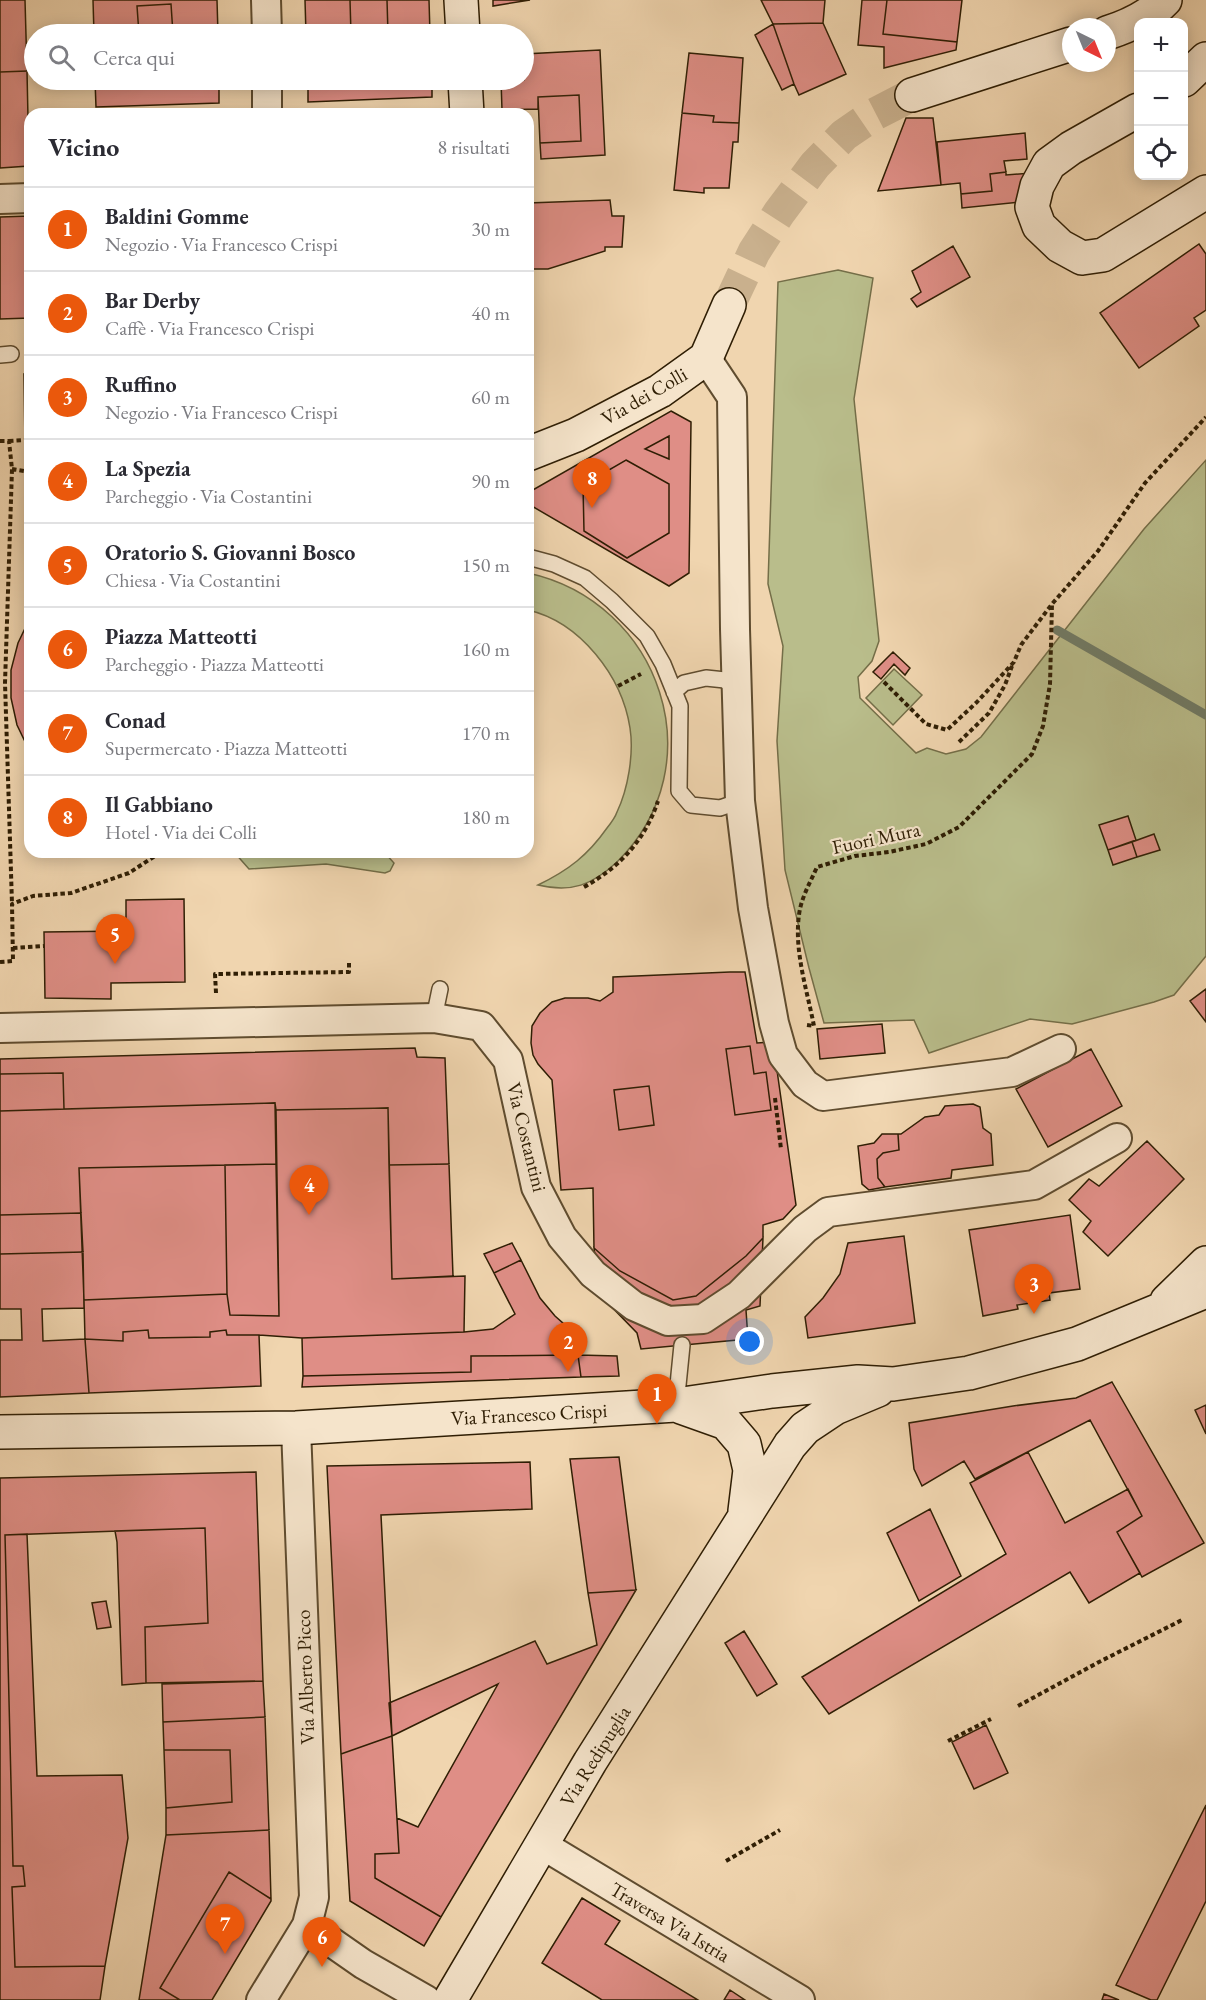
<!DOCTYPE html>
<html lang="it">
<meta charset="utf-8">
<style>
:root{--surface:#fff;--page:#f7f7f7;--text:#2b2b33;--muted:#7c7c81;--line:#e1e1e2;--accent:#ea580c}
body{margin:0;font-family:"EB Garamond",serif;background:var(--page);color:var(--text)}
.controls{position:absolute;right:18px;top:18px;display:grid;overflow:hidden;border-radius:12px;box-shadow:0 3px 15px #0003}
.controls button{width:54px;height:54px;display:grid;place-items:center;padding:0;border:0;border-bottom:2px solid var(--line);background:var(--surface);color:var(--text);font:30px sans-serif}
.compass{position:absolute;left:1062px;top:18px;width:54px;height:54px;border-radius:50%;background:var(--surface);box-shadow:0 3px 15px #0003;rotate:137deg}
.you{position:absolute;left:750px;top:1342px;width:21px;height:21px;margin:-15px;border:4px solid #fff;border-radius:50%;background:#1a73e8;box-shadow:0 0 0 9px #1a73e833}
.badge{display:grid;place-items:center;width:39px;height:39px;border-radius:50%;background:var(--accent);color:#fff;font-size:20px;font-weight:700}
.pin{position:absolute;translate:-50% -50px;filter:drop-shadow(0 2px 3px #0008)}
.pin::after{content:'';position:absolute;top:32px;width:21px;height:18px;background:inherit;clip-path:polygon(0 0,100% 0,50% 100%)}
.list{margin:0;padding:0;list-style:none}
h2{display:flex;justify-content:space-between;align-items:center;height:78px;margin:0;padding:0 24px;font-size:26px}
h2 small{font-size:20px;font-weight:400;color:var(--muted)}
.list li{display:grid;grid-template-columns:39px 1fr auto;gap:18px;align-items:center;box-sizing:border-box;height:84px;padding:0 24px;border-top:2px solid var(--line)}
.list b{display:block;font-size:22px;white-space:nowrap}
.list p{margin:0;font-size:20px;white-space:nowrap;color:var(--muted)}
.list em{font-size:20px;font-style:normal;color:var(--muted)}
.icon{flex:none;width:33px;height:33px;fill:none;stroke:currentColor;stroke-width:2;stroke-linecap:round;stroke-linejoin:round}
.map{position:relative;flex:none;width:1206px;height:2000px;overflow:hidden}
.search{position:absolute;background:var(--surface);box-shadow:0 3px 15px #0003;left:24px;top:24px;width:510px;height:66px;display:flex;align-items:center;gap:15px;box-sizing:border-box;padding:0 21px;border-radius:33px;color:var(--muted);font-size:22px}
.panel{position:absolute;background:var(--surface);box-shadow:0 3px 15px #0003;left:24px;top:108px;width:510px;height:750px;border-radius:18px}
.map>svg:first-child{display:block}
</style>
<div class="map">
<svg width="1206" height="2000" viewBox="0 0 1206 2000">
<rect width="100%" height="100%" fill="#f0d5af"/>
<filter id="stains"><feTurbulence type="fractalNoise" baseFrequency=".00333" numOctaves="4"/><feColorMatrix values="0 0 0 0 .2 0 0 0 0 .09 0 0 0 0 .02 0 0 0 .5 -.17"/></filter>
<radialGradient id="worn" r=".72"><stop offset=".6" stop-color="#630" stop-opacity="0"/><stop offset="1" stop-color="#630" stop-opacity=".3"/></radialGradient>
<path fill="#b9bd8b" stroke="#746e48" stroke-width="1.5" d="M 838,270 L 873,278 L 854,399 L 879,641 L 872,661 L 858,677 L 860,698 L 916,753 L 927,748 L 946,754 L 966,749 L 981,737 L 1144,529 L 1206,460 L 1206,956 L 1174,995 L 1154,1002 L 1072,1024 L 1030,1019 L 929,1053 L 914,1020 L 824,1023 L 809,968 L 785,870 L 777,741 L 783,646 L 768,584 L 778,282 Z
M 528,573 C 661,602 716,765 617,862 C 592,885 572,893 538,885 C 569,870 588,855 607,828 C 611,823 615,818 617,812 C 628,789 634,754 630,728 C 622,676 580,622 528,610 Z
M 894,669 L 922,695 L 893,725 L 866,698 Z
M 234,852 L 384,852 L 394,863 L 390,871 L 385,873 L 326,864 L 249,869 Z"/>
<g fill="none" stroke-linecap="round" stroke-linejoin="round">
<path stroke="#707b66" stroke-width="9" d="M 1057,630 L 1206,715"/>
</g>
<path fill="#df8e86" stroke="#2f1e04" stroke-width="1.5" d="M 0,0 L 25,0 L 27,71 L 0,72 Z
M 93,0 L 217,0 L 218,34 L 94,34 Z
M 305,0 L 429,0 L 430,34 L 306,34 Z
M 350,0 L 387,0 L 388,34 L 351,34 Z
M 493,0 L 530,0 L 493,6 Z
M 761,0 L 825,0 L 823,23 L 773,24 Z
M 862,0 L 887,0 L 883,34 L 957,42 L 956,50 L 884,68 L 884,47 L 858,45 Z
M 887,0 L 962,0 L 957,42 L 883,34 Z
M 171,4 L 173,34 L 139,34 L 137,6 Z
M 823,23 L 846,74 L 799,95 L 794,84 L 773,24 Z
M 773,24 L 794,84 L 782,90 L 755,35 Z
M 600,50 L 605,155 L 541,159 L 540,143 L 581,141 L 579,95 L 538,97 L 538,109 L 502,110 L 501,80 L 524,80 L 524,54 Z
M 689,53 L 743,58 L 739,123 L 713,122 L 714,116 L 682,113 Z
M 27,71 L 29,166 L 0,168 L 0,72 Z
M 95,80 L 219,80 L 219,103 L 96,107 Z
M 308,80 L 432,80 L 432,97 L 308,102 Z
M 579,95 L 581,141 L 540,143 L 538,97 Z
M 682,113 L 714,116 L 713,122 L 739,123 L 738,142 L 733,142 L 729,188 L 704,188 L 704,193 L 674,190 Z
M 906,118 L 933,118 L 941,185 L 878,191 Z
M 1025,133 L 1027,159 L 1004,161 L 1006,172 L 990,174 L 992,191 L 961,194 L 960,183 L 941,185 L 937,142 Z
M 1006,172 L 1006,175 L 1031,173 L 1021,202 L 962,208 L 961,194 L 992,191 L 990,174 Z
M 610,200 L 612,216 L 624,216 L 622,247 L 605,247 L 605,251 L 548,269 L 528,269 L 528,203 Z
M 30,216 L 30,318 L 0,319 L 0,217 Z
M 1199,244 L 1206,254 L 1206,310 L 1194,318 L 1199,326 L 1139,368 L 1100,313 Z
M 953,246 L 970,277 L 917,307 L 911,299 L 921,292 L 912,271 Z
M 30,373 L 30,444 L 25,445 L 24,374 Z
M 671,411 L 691,422 L 689,573 L 669,586 L 530,505 L 531,491 Z
M 669,436 L 669,459 L 645,449 Z
M 626,460 L 669,484 L 669,533 L 627,558 L 584,531 L 583,485 Z
M 30,618 L 30,752 L 17,725 L 11,698 L 11,670 L 18,643 Z
M 893,652 L 910,668 L 905,675 L 894,664 L 881,679 L 873,672 Z
M 1128,816 L 1136,840 L 1108,850 L 1099,825 Z
M 1154,834 L 1160,850 L 1137,857 L 1132,842 Z
M 1132,842 L 1137,857 L 1113,865 L 1108,850 Z
M 184,899 L 185,982 L 111,983 L 111,999 L 45,998 L 44,932 L 126,931 L 126,900 Z
M 730,972 L 745,972 L 757,1043 L 773,1042 L 796,1205 L 783,1219 L 763,1225 L 763,1238 L 746,1256 L 696,1296 L 673,1300 L 620,1271 L 594,1248 L 593,1188 L 561,1190 L 552,1080 L 538,1064 L 533,1055 L 531,1043 L 532,1026 L 540,1013 L 552,1002 L 565,998 L 588,998 L 600,1001 L 613,992 L 613,977 Z
M 1206,989 L 1206,1022 L 1190,1001 Z
M 882,1024 L 885,1053 L 820,1059 L 817,1029 Z
M 750,1046 L 754,1074 L 766,1072 L 771,1110 L 735,1115 L 726,1049 Z
M 415,1048 L 417,1057 L 445,1058 L 449,1164 L 389,1165 L 388,1108 L 276,1110 L 275,1103 L 64,1109 L 63,1073 L 0,1074 L 0,1059 Z
M 1091,1049 L 1122,1106 L 1048,1147 L 1016,1089 Z
M 63,1073 L 64,1109 L 0,1111 L 0,1074 Z
M 649,1086 L 654,1125 L 619,1130 L 614,1090 Z
M 275,1103 L 276,1164 L 79,1168 L 81,1213 L 0,1215 L 0,1111 Z
M 973,1104 L 980,1107 L 983,1128 L 991,1134 L 993,1165 L 952,1170 L 951,1178 L 885,1187 L 878,1178 L 877,1159 L 883,1153 L 899,1150 L 898,1134 L 901,1134 L 925,1117 L 939,1115 L 945,1106 Z
M 388,1108 L 392,1279 L 465,1276 L 464,1332 L 302,1338 L 259,1335 L 227,1335 L 226,1330 L 210,1332 L 210,1337 L 149,1338 L 148,1330 L 123,1332 L 123,1341 L 85,1339 L 84,1300 L 227,1294 L 230,1315 L 279,1316 L 276,1110 Z
M 882,1134 L 898,1134 L 899,1150 L 883,1153 L 877,1159 L 878,1178 L 885,1187 L 869,1190 L 862,1184 L 858,1146 L 874,1143 Z
M 1147,1141 L 1184,1179 L 1108,1256 L 1083,1232 L 1091,1221 L 1069,1200 L 1089,1179 L 1099,1186 Z
M 276,1164 L 279,1316 L 230,1315 L 227,1294 L 225,1165 Z
M 449,1164 L 453,1276 L 392,1279 L 389,1165 Z
M 225,1165 L 227,1294 L 84,1300 L 79,1168 Z
M 81,1213 L 83,1252 L 0,1254 L 0,1215 Z
M 1070,1215 L 1080,1289 L 1049,1293 L 1050,1300 L 1017,1305 L 1018,1309 L 983,1316 L 969,1230 Z
M 904,1236 L 915,1323 L 808,1338 L 805,1317 L 823,1298 L 840,1274 L 848,1243 Z
M 763,1238 L 760,1306 L 746,1310 L 748,1339 L 641,1349 L 637,1333 L 603,1298 L 599,1289 L 594,1248 L 620,1271 L 673,1300 L 696,1296 L 746,1256 Z
M 512,1243 L 521,1260 L 494,1273 L 484,1254 Z
M 83,1252 L 84,1308 L 42,1309 L 43,1341 L 85,1339 L 89,1393 L 0,1397 L 0,1340 L 22,1340 L 21,1309 L 0,1309 L 0,1254 Z
M 521,1260 L 540,1298 L 555,1316 L 573,1332 L 578,1355 L 471,1356 L 471,1372 L 303,1376 L 302,1338 L 464,1332 L 493,1329 L 515,1314 L 494,1273 Z
M 148,1330 L 149,1338 L 210,1337 L 210,1332 L 226,1330 L 227,1335 L 259,1335 L 261,1386 L 89,1393 L 85,1339 L 123,1341 L 123,1332 Z
M 578,1355 L 617,1356 L 619,1376 L 581,1377 Z
M 578,1355 L 581,1377 L 302,1387 L 303,1376 L 471,1372 L 471,1356 Z
M 1112,1382 L 1204,1543 L 1142,1577 L 1117,1532 L 1142,1516 L 1090,1420 L 975,1479 L 964,1461 L 922,1486 L 914,1469 L 909,1423 L 1013,1406 L 1076,1398 Z
M 1206,1405 L 1206,1434 L 1195,1410 Z
M 1028,1452 L 1065,1523 L 1128,1489 L 1142,1516 L 1117,1532 L 1140,1573 L 1089,1603 L 1070,1572 L 829,1714 L 802,1677 L 1006,1554 L 970,1483 Z
M 619,1457 L 636,1590 L 588,1593 L 570,1459 Z
M 530,1462 L 532,1509 L 381,1515 L 392,1736 L 341,1754 L 327,1466 Z
M 256,1472 L 263,1681 L 146,1683 L 145,1627 L 208,1623 L 205,1528 L 5,1535 L 13,1866 L 23,1866 L 25,1886 L 12,1887 L 15,1967 L 105,1966 L 100,2000 L 0,2000 L 0,1478 Z
M 930,1509 L 961,1576 L 919,1601 L 887,1533 Z
M 205,1528 L 208,1623 L 145,1627 L 146,1683 L 122,1685 L 117,1542 L 115,1531 Z
M 27,1534 L 37,1776 L 122,1775 L 128,1838 L 105,1966 L 15,1967 L 12,1887 L 25,1886 L 23,1866 L 13,1866 L 5,1535 Z
M 636,1590 L 441,1917 L 375,1878 L 375,1854 L 399,1853 L 397,1818 L 418,1827 L 498,1684 L 392,1736 L 389,1703 L 535,1641 L 547,1664 L 597,1645 L 588,1593 Z
M 106,1601 L 111,1627 L 97,1629 L 92,1603 Z
M 744,1631 L 777,1684 L 757,1696 L 725,1643 Z
M 263,1681 L 265,1717 L 163,1722 L 162,1684 Z
M 265,1717 L 269,1830 L 166,1835 L 166,1808 L 232,1802 L 230,1750 L 164,1750 L 163,1722 Z
M 986,1725 L 1008,1773 L 974,1789 L 952,1742 Z
M 392,1736 L 399,1853 L 375,1854 L 375,1878 L 441,1917 L 424,1946 L 350,1901 L 341,1754 Z
M 164,1750 L 230,1750 L 232,1802 L 166,1808 Z
M 1206,1805 L 1206,1901 L 1157,2000 L 1151,2000 L 1116,1985 Z
M 269,1830 L 271,1899 L 229,1872 L 160,1988 L 180,2000 L 139,2000 L 166,1835 Z
M 229,1872 L 271,1899 L 271,1901 L 212,2000 L 180,2000 L 160,1988 Z
M 582,1898 L 620,1921 L 605,1944 L 698,2000 L 602,2000 L 542,1963 Z
M 730,1990 L 745,2000 L 724,2000 Z
M 1104,1994 L 1119,2000 L 1102,2000 Z"/>
<g fill="none" stroke-linecap="round" stroke-linejoin="round">
<path stroke="#c9b08d" stroke-width="33" stroke-dasharray="33 16" stroke-linecap="butt" d="M 729,305 L 754,252 L 779,213 L 815,165 L 844,135 L 873,115 L 912,95"/>
<g stroke="#5f4c2f" stroke-width="18">
<path id="lane" d="M 0,355 L 11,354
M 528,557 L 554,564 L 585,578 L 612,601 L 647,636 L 663,664 L 680,706 L 679,791 L 691,805 L 720,808 L 740,801
M 674,692 L 684,683 L 706,678 L 725,680 L 737,691
M 434,1018 L 440,989
M 676,1405 L 682,1345"/>
</g>
<g stroke="#5f4c2f" stroke-width="32">
<path id="street" d="M 266,0 L 267,34
M 267,80 L 267,114
M 0,199 L 30,198
M 706,358 L 732,397 L 735,629 L 740,801 L 753,908 L 774,1023 L 783,1055 L 805,1084 L 823,1096 L 1012,1072 L 1061,1049
M 0,1028 L 434,1018 L 481,1026 L 508,1060 L 536,1187 L 562,1237 L 593,1274 L 634,1306 L 668,1321 L 703,1319 L 739,1295 L 805,1229 L 828,1212 L 1034,1185 L 1117,1138
M 296,1428 L 314,1897 L 307,1925
M 541,1844 L 800,2000
M 261,2000 L 307,1925 L 363,1964 L 426,2000"/>
</g>
<g stroke="#2f1e04" stroke-width="36">
<path id="secondary" d="M 461,0 L 463,34
M 1107,33 C 1129,26 1149,17 1165,0
M 465,80 L 467,114
M 1184,80 L 1206,59
M 912,95 L 1071,44
M 1138,110 L 1071,148 L 1049,164 L 1037,186 L 1032,207 L 1039,226 L 1060,246 L 1082,258 L 1103,255 L 1206,192
M 528,454 L 576,435 L 660,391 L 706,358 L 729,305
M 1167,1301 L 1206,1263
M 681,1407 L 726,1423 L 744,1444 L 750,1470 L 745,1511
M 0,1432 L 296,1428 L 676,1405 L 772,1391 L 858,1382 L 893,1384 L 969,1373 L 1077,1344 L 1206,1291
M 450,2000 L 590,1762 L 790,1445 L 805,1428 L 835,1408 L 878,1390"/>
</g>
<path stroke="#2f1e04" stroke-width="4" stroke-dasharray="4.5 3" stroke-linecap="butt" d="M 0,441 L 9,441 L 12,469 L 5,683 L 12,904
M 9,441 L 25,440
M 12,469 L 30,472
M 884,682 L 926,724 L 947,730 L 977,702 L 1014,662 L 1021,645 L 1052,604 L 1098,551 L 1145,483 L 1206,417
M 618,686 L 641,674
M 959,742 L 989,713 L 1005,685 L 1012,666
M 584,887 C 620,867 645,840 658,801
M 13,948 L 44,946
M 0,962 L 13,961 L 12,904 L 33,896 L 71,893 L 129,873 L 161,852
M 216,993 L 215,974 L 349,972 L 349,960
M 807,1025 L 814,1026 C 807,990 794,951 799,915 C 801,898 810,883 817,867 L 855,856 L 889,852 L 926,844 L 959,827 L 1032,754 L 1043,726 L 1050,684 L 1052,604
M 775,1098 L 781,1149
M 1018,1706 L 1099,1662 L 1182,1620
M 948,1741 L 991,1719
M 726,1861 L 780,1830"/>
<use href="#lane" stroke="#f5e4cb" stroke-width="15"/>
<use href="#street" stroke="#f5e4cb" stroke-width="28"/>
<use href="#secondary" stroke="#f5e4cb" stroke-width="33"/>
</g>
<g text-anchor="middle" stroke-width="4.5" stroke-linejoin="round" paint-order="stroke">
<g font-size="20" fill="#2f1e04" stroke="#f5e4cb">
<text transform="translate(644 396) rotate(-30)" y="7">Via dei Colli</text>
<text transform="translate(876 838) rotate(-12)" y="7">Fuori Mura</text>
<text transform="translate(527 1137) rotate(76)" y="7">Via Costantini</text>
<text transform="translate(529 1414) rotate(-3)" y="7">Via Francesco Crispi</text>
<text transform="translate(305 1677) rotate(-92)" y="7">Via Alberto Picco</text>
<text transform="translate(595 1756) rotate(-58)" y="7">Via Redipuglia</text>
<text transform="translate(670 1922) rotate(31)" y="7">Traversa Via Istria</text>
</g>
</g>
<rect width="100%" height="100%" filter="url(#stains)"/>
<rect width="100%" height="100%" fill="url(#worn)"/>
</svg>
<div class="controls">
<button>+</button>
<button>−</button>
<button><svg class="icon" aria-label="locate" viewBox="0 0 24 24"><circle cx="12" cy="12" r="6"/><path d="M12 2v4M12 18v4M2 12h4M18 12h4"/></svg></button>
</div>
<svg class="compass" viewBox="-18 -18 36 36"><path d="M0-13l5 13h-10z" fill="#e53935"/><path d="M0 13l5-13h-10z" fill="#7c7c81"/></svg>
<div class="you"></div>
<div class="pin badge" style="left:657px;top:1424px">1</div>
<div class="pin badge" style="left:568px;top:1372px">2</div>
<div class="pin badge" style="left:1034px;top:1314px">3</div>
<div class="pin badge" style="left:309px;top:1215px">4</div>
<div class="pin badge" style="left:115px;top:964px">5</div>
<div class="pin badge" style="left:322px;top:1967px">6</div>
<div class="pin badge" style="left:225px;top:1954px">7</div>
<div class="pin badge" style="left:592px;top:508px">8</div>
<div class="search"><svg class="icon" aria-label="search" viewBox="0 0 24 24"><circle cx="10" cy="10" r="6"/><path d="M15 15l6 6"/></svg>Cerca qui</div>
<section class="panel">
<h2>Vicino<small>8 risultati</small></h2>
<ul class="list">
<li><span class="badge">1</span><div><b>Baldini Gomme</b><p>Negozio · Via Francesco Crispi</p></div><em>30 m</em></li>
<li><span class="badge">2</span><div><b>Bar Derby</b><p>Caffè · Via Francesco Crispi</p></div><em>40 m</em></li>
<li><span class="badge">3</span><div><b>Ruffino</b><p>Negozio · Via Francesco Crispi</p></div><em>60 m</em></li>
<li><span class="badge">4</span><div><b>La Spezia</b><p>Parcheggio · Via Costantini</p></div><em>90 m</em></li>
<li><span class="badge">5</span><div><b>Oratorio S. Giovanni Bosco</b><p>Chiesa · Via Costantini</p></div><em>150 m</em></li>
<li><span class="badge">6</span><div><b>Piazza Matteotti</b><p>Parcheggio · Piazza Matteotti</p></div><em>160 m</em></li>
<li><span class="badge">7</span><div><b>Conad</b><p>Supermercato · Piazza Matteotti</p></div><em>170 m</em></li>
<li><span class="badge">8</span><div><b>Il Gabbiano</b><p>Hotel · Via dei Colli</p></div><em>180 m</em></li>
</ul>
</section>
</div>
